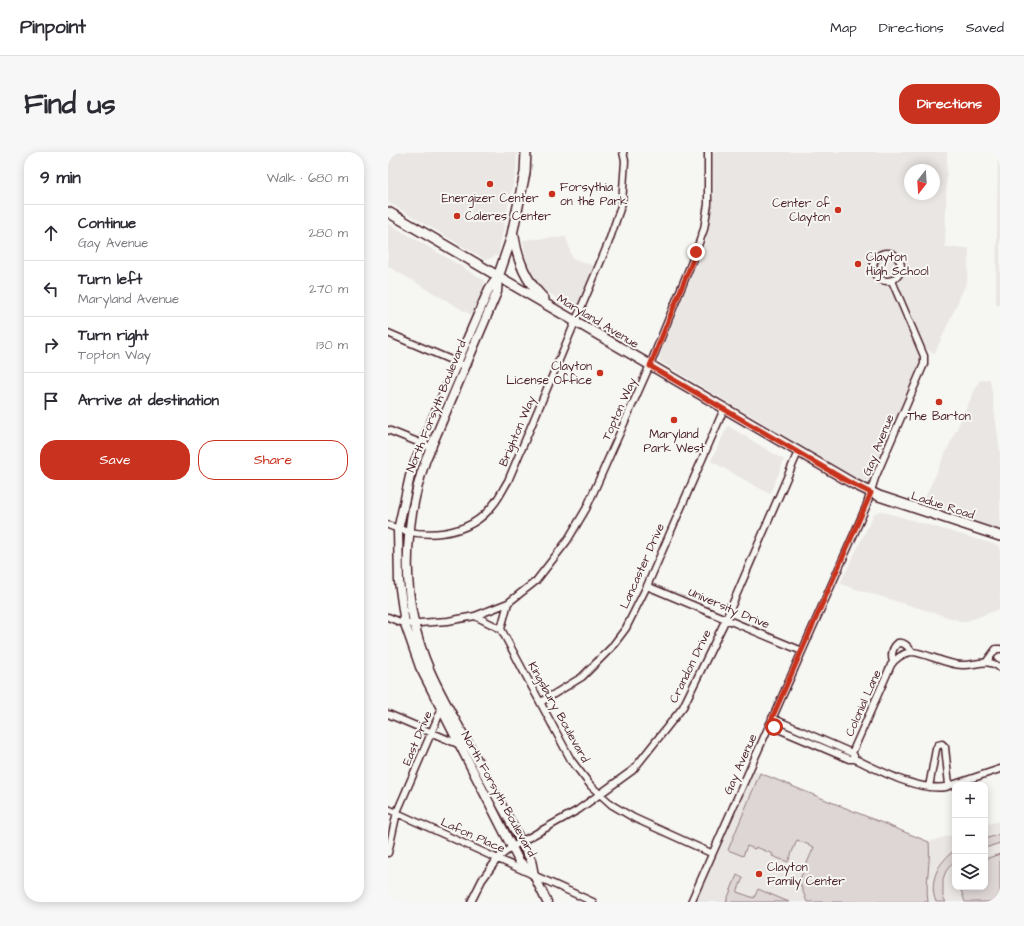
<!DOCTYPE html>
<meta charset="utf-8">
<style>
:root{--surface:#fff;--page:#f7f7f7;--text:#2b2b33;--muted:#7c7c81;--line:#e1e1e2;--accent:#c8321e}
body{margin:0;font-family:"Architects Daughter",sans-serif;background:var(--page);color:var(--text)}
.controls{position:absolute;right:12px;bottom:12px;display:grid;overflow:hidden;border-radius:8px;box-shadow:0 2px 10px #0003}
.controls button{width:36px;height:36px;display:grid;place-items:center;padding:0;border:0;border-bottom:1px solid var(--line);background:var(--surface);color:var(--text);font:20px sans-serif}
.compass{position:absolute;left:516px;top:12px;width:36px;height:36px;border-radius:50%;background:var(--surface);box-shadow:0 2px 10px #0003;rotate:197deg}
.stop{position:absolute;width:12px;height:12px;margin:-9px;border:3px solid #c8321e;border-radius:50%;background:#fff}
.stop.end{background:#c8321e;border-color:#fff;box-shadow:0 1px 4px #0008}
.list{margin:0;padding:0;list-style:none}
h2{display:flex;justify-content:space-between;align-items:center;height:52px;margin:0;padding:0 16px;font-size:17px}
h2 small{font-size:13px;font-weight:400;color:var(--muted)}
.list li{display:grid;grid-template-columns:26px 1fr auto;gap:12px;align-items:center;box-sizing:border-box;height:56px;padding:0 16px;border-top:1px solid var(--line)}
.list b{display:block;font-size:15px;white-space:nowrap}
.list p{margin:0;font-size:13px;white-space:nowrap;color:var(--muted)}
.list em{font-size:13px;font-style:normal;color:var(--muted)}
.actions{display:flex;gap:8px;padding:12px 16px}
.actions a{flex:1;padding:9px 0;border:1px solid var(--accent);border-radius:16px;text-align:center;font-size:14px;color:var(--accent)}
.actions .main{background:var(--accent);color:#fff}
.icon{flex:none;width:22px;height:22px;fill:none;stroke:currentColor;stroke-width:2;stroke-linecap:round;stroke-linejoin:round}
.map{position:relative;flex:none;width:612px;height:750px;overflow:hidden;border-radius:16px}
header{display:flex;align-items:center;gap:24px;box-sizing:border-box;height:56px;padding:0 20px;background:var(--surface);border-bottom:1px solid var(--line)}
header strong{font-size:19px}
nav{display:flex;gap:22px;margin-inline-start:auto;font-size:14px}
.intro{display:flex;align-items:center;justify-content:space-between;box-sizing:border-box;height:96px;padding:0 24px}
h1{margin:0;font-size:28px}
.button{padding:10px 18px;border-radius:16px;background:var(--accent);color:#fff;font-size:14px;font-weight:700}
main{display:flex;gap:24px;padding:0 24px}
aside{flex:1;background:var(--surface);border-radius:16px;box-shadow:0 2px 10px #0003}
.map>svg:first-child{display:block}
</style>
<header>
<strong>Pinpoint</strong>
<nav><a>Map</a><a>Directions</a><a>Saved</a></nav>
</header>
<div class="intro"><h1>Find us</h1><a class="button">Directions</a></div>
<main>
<aside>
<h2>9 min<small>Walk · 680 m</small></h2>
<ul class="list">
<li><svg class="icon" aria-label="ahead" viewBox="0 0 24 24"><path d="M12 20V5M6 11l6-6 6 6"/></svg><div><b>Continue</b><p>Gay Avenue</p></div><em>280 m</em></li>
<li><svg class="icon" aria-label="left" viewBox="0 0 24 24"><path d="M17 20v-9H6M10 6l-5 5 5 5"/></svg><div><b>Turn left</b><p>Maryland Avenue</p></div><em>270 m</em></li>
<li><svg class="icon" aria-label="right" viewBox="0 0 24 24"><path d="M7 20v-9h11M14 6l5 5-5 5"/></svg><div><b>Turn right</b><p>Topton Way</p></div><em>130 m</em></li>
<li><svg class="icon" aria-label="arrive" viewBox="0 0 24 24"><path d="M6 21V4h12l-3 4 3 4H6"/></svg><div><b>Arrive at destination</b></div></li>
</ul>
<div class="actions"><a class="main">Save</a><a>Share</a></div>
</aside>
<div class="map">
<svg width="612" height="750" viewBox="0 0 612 750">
<rect width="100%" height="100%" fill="#f6f6f2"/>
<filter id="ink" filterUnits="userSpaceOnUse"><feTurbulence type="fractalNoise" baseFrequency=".025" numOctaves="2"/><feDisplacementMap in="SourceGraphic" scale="8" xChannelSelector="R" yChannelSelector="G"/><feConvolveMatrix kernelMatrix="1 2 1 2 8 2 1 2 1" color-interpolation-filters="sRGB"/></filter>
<g filter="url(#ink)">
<path fill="#e9e6e3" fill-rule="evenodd" d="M 0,0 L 129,0 L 128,21 L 122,44 L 110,103 L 98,108 L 0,50 Z
M 325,0 L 559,0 L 557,95 L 581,96 L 579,129 L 547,201 L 538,197 L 481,326 L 478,329 L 471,328 L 271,209 L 272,202 L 318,88 L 326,42 ZM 522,18 L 546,18 L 546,42 L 522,42 Z
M 610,0 L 612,0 L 612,153 L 608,153 Z
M 0,71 L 96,128 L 97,135 L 85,164 L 0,114 Z
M 178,85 L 184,106 L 205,114 L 187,160 L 148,131 L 139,114 L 135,88 Z
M 602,227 L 612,300 L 612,378 L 534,352 L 591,229 Z
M 340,274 L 396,308 L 382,342 L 323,309 Z
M 492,359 L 612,394 L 612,457 L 576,470 L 452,432 L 486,362 Z
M 365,618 L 541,690 L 567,682 L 567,735 L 597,735 L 597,673 L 612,669 L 612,750 L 307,750 Z"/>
<path fill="#ddd6d5" stroke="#947a80" d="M 395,574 L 449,597 L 449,598 L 396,576 Z
M 372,621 L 541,690 C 543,710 537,730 540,750 L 419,750 L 411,729 L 426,695 L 409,688 L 400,710 L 384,704 L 385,702 L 368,695 L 367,697 L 359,694 L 355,704 L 340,698 Z
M 612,682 L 612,691 L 597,696 L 597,687 Z
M 567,698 L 567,708 L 558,719 L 555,727 L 555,745 L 558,750 L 548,750 C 540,730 550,710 567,698 Z
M 612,702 L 612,750 L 577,750 L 572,735 L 597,735 L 597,707 Z
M 349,723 L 355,726 L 349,740 L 366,746 L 370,737 L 401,750 L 338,750 Z"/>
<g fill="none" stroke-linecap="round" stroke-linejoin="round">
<g stroke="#4a1f2b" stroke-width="9">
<path id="minor" d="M485 115a14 14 0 1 1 28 0a14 14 0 1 1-28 0Z
M 0,181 L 77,214
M 0,278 L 42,295
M 0,373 C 34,388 81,385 105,353 C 111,346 115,337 120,329 L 220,92 L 234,51 L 237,9 L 235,0
M 259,434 L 414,499
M 87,464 L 120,451
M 0,465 L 17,472 L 60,469 L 87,464 L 113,477 L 183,608 L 203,634 L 224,653 L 246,666 L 323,701
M 113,477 L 120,451 L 148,429 L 179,389 L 198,357 L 262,213 L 307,102 L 316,77 L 320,52 L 320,0
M 599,509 L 608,497 L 612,497
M 505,510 C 503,503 504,496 510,491 C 517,490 520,495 524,500
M 153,550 L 194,525 L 223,496 L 238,476 L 259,434 L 336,257
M 0,562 L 70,592
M 384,566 L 464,601 L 466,604
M 381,573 L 461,607 L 467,607 C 493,619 529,639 558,635 L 612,617
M 464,601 L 503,513 C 507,507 515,501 523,500 C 534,499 558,513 574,513 C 587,514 600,505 612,516
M 541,635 L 548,597 L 550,593 L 554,592 L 557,595 L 561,633
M 0,657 L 205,750
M 0,701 L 9,660 L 54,556
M 83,750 L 94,728 L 110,706 L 124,695 L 190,658 L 245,618 L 295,555 L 338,467 L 410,300
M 303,750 L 478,355 L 487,326 L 536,212 L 536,204 L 504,129"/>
</g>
<g stroke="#4a1f2b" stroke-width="11">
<path id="tertiary" d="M 110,125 L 109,140 L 38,307 C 14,376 12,451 42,519 C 52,542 65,564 77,586 C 99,627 121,667 143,708 L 146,723 L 159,750
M 110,125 L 101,137 L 34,292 L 22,324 L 10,378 L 11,430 L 17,472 L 32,515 L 131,709 L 146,723"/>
</g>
<g stroke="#4a1f2b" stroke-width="12">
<path id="secondary" d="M 0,60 L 466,332 L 491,344 L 612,384
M 126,85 C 130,110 138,129 156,147
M 110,125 L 123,87 L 137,21 L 138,0"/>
</g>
<use href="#minor" stroke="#f6f6f2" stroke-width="6"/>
<use href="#tertiary" stroke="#f6f6f2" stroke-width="8"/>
<use href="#secondary" stroke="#f6f6f2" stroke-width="9"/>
</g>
</g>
<g fill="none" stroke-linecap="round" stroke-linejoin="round" filter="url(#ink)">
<path stroke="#c8321e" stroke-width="5" d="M 308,100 L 262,214 L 459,329 L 483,341 L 381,573 L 386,575"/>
</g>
<g fill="#c8321e" stroke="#f6f6f2" stroke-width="1.5">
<circle cx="102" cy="32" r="4"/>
<circle cx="164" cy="42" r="4"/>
<circle cx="450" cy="58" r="4"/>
<circle cx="69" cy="64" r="4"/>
<circle cx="470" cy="112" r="4"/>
<circle cx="212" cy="221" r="4"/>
<circle cx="551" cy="250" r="4"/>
<circle cx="286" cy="268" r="4"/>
<circle cx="371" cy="722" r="4"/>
</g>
<g text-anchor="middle" stroke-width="4" stroke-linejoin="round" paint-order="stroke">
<g font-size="12" fill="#4a1f2b" stroke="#f6f6f2" text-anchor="start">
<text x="172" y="39">Forsythia<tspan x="172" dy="14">on the Park</tspan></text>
<text x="102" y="50" text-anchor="middle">Energizer Center</text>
<text x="442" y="55" text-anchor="end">Center of<tspan x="442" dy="14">Clayton</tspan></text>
<text x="77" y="68">Caleres Center</text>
<text x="478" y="109">Clayton<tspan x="478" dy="14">High School</tspan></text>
<text x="204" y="218" text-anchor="end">Clayton<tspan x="204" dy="14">License Office</tspan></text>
<text x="551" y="268" text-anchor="middle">The Barton</text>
<text x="286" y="286" text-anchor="middle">Maryland<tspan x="286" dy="14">Park West</tspan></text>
<text x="379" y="719">Clayton<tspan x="379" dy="14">Family Center</tspan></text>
</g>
<g font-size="12" fill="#4a1f2b" stroke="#f6f6f2">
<text transform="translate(210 169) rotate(31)" y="4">Maryland Avenue</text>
<text transform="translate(48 254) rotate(-68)" y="4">North Forsyth Boulevard</text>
<text transform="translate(231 257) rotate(-66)" y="4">Topton Way</text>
<text transform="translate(129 279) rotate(-67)" y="4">Brighton Way</text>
<text transform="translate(490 293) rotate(-68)" y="4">Gay Avenue</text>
<text transform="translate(555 353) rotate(18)" y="4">Ladue Road</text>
<text transform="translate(254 414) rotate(-66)" y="4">Lancaster Drive</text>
<text transform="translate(341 456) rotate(23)" y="4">University Drive</text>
<text transform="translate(302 514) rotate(-64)" y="4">Crandon Drive</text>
<text transform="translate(475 551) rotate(-66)" y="4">Colonial Lane</text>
<text transform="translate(171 560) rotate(61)" y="4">Kingsbury Boulevard</text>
<text transform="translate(29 586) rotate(-67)" y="4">East Drive</text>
<text transform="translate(352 612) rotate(-66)" y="4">Gay Avenue</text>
<text transform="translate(111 642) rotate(61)" y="4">North Forsyth Boulevard</text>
<text transform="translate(85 683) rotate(24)" y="4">Lafon Place</text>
</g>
</g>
</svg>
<div class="controls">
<button>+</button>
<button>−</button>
<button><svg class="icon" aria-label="layers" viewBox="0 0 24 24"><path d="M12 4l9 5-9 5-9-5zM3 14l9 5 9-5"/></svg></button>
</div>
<svg class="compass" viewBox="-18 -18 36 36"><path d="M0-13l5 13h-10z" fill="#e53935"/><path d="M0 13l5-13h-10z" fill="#7c7c81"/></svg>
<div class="stop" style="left:386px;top:575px"></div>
<div class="stop end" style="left:308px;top:100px"></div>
</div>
</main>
